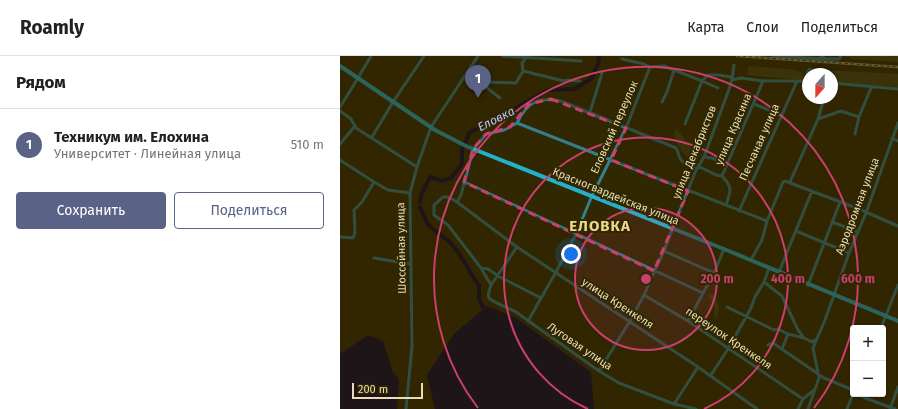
<!DOCTYPE html>
<html lang="ru">
<meta charset="utf-8">
<style>
:root{--surface:#fff;--page:#f2f2f2;--text:#202124;--muted:#757577;--line:#e0e0e0;--accent:#5a6286}
body{margin:0;font-family:"Fira Sans",sans-serif;background:var(--page);color:var(--text)}
.controls{position:absolute;right:12px;bottom:12px;display:grid;overflow:hidden;border-radius:4px;box-shadow:0 1px 3px #0004}
.controls button{width:36px;height:36px;display:grid;place-items:center;padding:0;border:0;border-bottom:1px solid var(--line);background:var(--surface);color:var(--text);font:20px sans-serif}
.compass{position:absolute;left:462px;top:12px;width:36px;height:36px;border-radius:50%;background:var(--surface);box-shadow:0 1px 3px #0004;rotate:201deg}
.scale{position:absolute;left:12px;bottom:10px;width:71px;box-sizing:border-box;padding-left:4px;border:2px solid #e7ddb8;border-top:0;font-size:11px;line-height:14px;white-space:nowrap;color:#e7ddb8;-webkit-text-stroke:3px #312700;paint-order:stroke}
.you{position:absolute;left:231px;top:198px;width:14px;height:14px;margin:-10px;border:3px solid #fff;border-radius:50%;background:#1a73e8;box-shadow:0 0 0 6px #1a73e833}
.badge{display:grid;place-items:center;width:26px;height:26px;border-radius:50%;background:var(--accent);color:#fff;font-size:13px;font-weight:700}
.pin{position:absolute;translate:-50% -33px;filter:drop-shadow(0 1px 2px #0008)}
.pin::after{content:'';position:absolute;top:21px;width:14px;height:12px;background:inherit;clip-path:polygon(0 0,100% 0,50% 100%)}
.list{margin:0;padding:0;list-style:none}
h2{display:flex;justify-content:space-between;align-items:center;height:52px;margin:0;padding:0 16px;font-size:17px}
h2 small{font-size:13px;font-weight:400;color:var(--muted)}
.list li{display:grid;grid-template-columns:26px 1fr auto;gap:12px;align-items:center;box-sizing:border-box;height:72px;padding:0 16px;border-top:1px solid var(--line)}
.list b{display:block;font-size:15px;white-space:nowrap}
.list p{margin:0;font-size:13px;white-space:nowrap;color:var(--muted)}
.list em{font-size:13px;font-style:normal;color:var(--muted)}
.actions{display:flex;gap:8px;padding:12px 16px}
.actions a{flex:1;padding:9px 0;border:1px solid var(--accent);border-radius:4px;text-align:center;font-size:14px;color:var(--accent)}
.actions .main{background:var(--accent);color:#fff}
.map{position:relative;flex:none;width:558px;height:353px;overflow:hidden}
header{display:flex;align-items:center;gap:24px;box-sizing:border-box;height:56px;padding:0 20px;background:var(--surface);border-bottom:1px solid var(--line)}
header strong{font-size:19px}
nav{display:flex;gap:22px;margin-inline-start:auto;font-size:14px}
main{display:flex}
aside{flex:1;background:var(--surface)}
.map>svg:first-child{display:block}
</style>
<header>
<strong>Roamly</strong>
<nav><a>Карта</a><a>Слои</a><a>Поделиться</a></nav>
</header>
<main>
<aside>
<h2>Рядом<small></small></h2>
<ul class="list">
<li><span class="badge">1</span><div><b>Техникум им. Елохина</b><p>Университет · Линейная улица</p></div><em>510 m</em></li>
</ul>
<div class="actions"><a class="main">Сохранить</a><a>Поделиться</a></div>
</aside>
<div class="map">
<svg width="558" height="353" viewBox="0 0 558 353">
<rect width="100%" height="100%" fill="#312700"/>
<path fill="#4b4014" d="M 506,0 L 558,0 L 558,6 L 511,3 Z
M 409,10 L 457,14 L 463,18 L 464,23 L 452,23 L 407,19 Z
M 483,14 L 558,18 L 558,31 L 492,26 L 492,18 L 472,18 L 475,16 Z
M 336,73 L 341,78 L 357,101 L 353,106 C 345,99 330,85 336,73 Z
M 370,237 C 378,241 382,254 376,262 L 374,261 L 375,257 L 374,254 L 374,247 L 368,241 Z"/>
<path fill="#080139" d="M 147,250 L 176,262 L 251,316 L 254,353 L 95,353 L 87,319 L 114,278 Z
M 28,279 L 43,285 L 53,316 L 59,324 L 57,353 L 0,353 L 0,298 Z"/>
<g fill="none" stroke-linecap="round" stroke-linejoin="round">
<path stroke="#080139" stroke-width="4" d="M 80,146 L 81,139 L 90,121 L 102,125 L 111,122 L 122,108 L 122,93 L 130,76 L 157,64 L 176,52 L 208,34 L 234,33 L 251,23 L 258,8 L 259,0
M 80,151 L 88,169 L 110,186 L 118,196 L 139,230 L 139,243 L 146,257"/>
<path stroke="#347e8e" stroke-width="3" d="M 163,0 L 241,5
M 433,0 L 486,3
M 481,0 L 486,3 L 499,3 L 501,0
M 282,3 L 304,8 L 310,11 L 324,10 L 362,25 L 368,19 L 379,19 L 391,21 L 392,24 L 401,22 L 423,25 L 468,25
M 183,15 L 224,25 L 228,24 L 240,25
M 127,17 C 139,24 148,33 160,42
M 142,26 L 176,27 L 183,15 L 182,7 L 186,2
M 468,26 L 467,17 L 470,13
M 492,27 L 558,33
M 477,42 L 482,45 L 482,49 L 478,63 L 501,55 L 519,61
M 322,46 L 327,36 L 334,14
M 414,48 L 441,59
M 0,51 C 11,34 21,17 31,0
M 0,55 L 11,63 L 16,72 L 77,111
M 250,56 L 262,17
M 177,67 L 427,165
M 177,67 C 187,46 198,40 221,45 L 336,92 C 339,96 338,100 341,104 C 344,108 352,111 356,113 L 360,111 L 376,119 L 382,120
M 345,68 L 362,25 L 378,32
M 515,78 L 519,61 L 531,32
M 32,81 L 53,46 L 84,0
M 552,82 L 558,85
M 0,88 L 15,70
M 364,101 L 372,102 L 387,108
M 0,104 L 34,126 L 48,134 L 70,137
M 124,126 L 363,237
M 450,126 L 478,63
M 117,146 L 121,139 L 133,93 L 146,78 L 164,74 L 177,67
M 386,149 C 391,134 393,132 382,120 L 423,25
M 399,155 L 457,25
M 492,166 L 518,176
M 456,175 L 509,197
M 0,181 L 13,182 L 15,177 L 14,154 L 22,146 L 34,126
M 324,195 L 374,217
M 34,202 L 70,208
M 411,204 L 422,184 L 427,165 L 443,126 L 445,125 L 519,153 L 558,170
M 141,212 L 151,229 C 150,233 147,238 149,242 C 152,246 171,253 176,256 L 259,315 L 279,327 L 334,348 L 356,353
M 439,216 L 472,135
M 424,226 L 442,240 L 458,274 L 464,282
M 151,229 L 177,191
M 468,229 L 500,146
M 304,239 L 348,265 L 463,343
M 201,242 L 158,220 L 148,213 L 141,212 L 108,169 L 94,159 L 94,149 L 103,141 L 108,141 L 117,146 L 177,191 L 358,311 L 417,353
M 387,251 L 434,274 L 438,273 L 448,278 L 464,282 L 472,286 L 475,284
M 188,265 L 216,216 L 236,178 L 251,142 L 286,72 L 310,11
M 348,265 L 374,217 L 384,193
M 541,272 L 558,229
M 428,289 L 433,287 L 484,322 L 513,334
M 442,293 L 448,278
M 259,315 L 290,265 L 304,239 L 324,195 L 356,114 L 364,101 L 388,36 L 392,24 L 394,9
M 371,319 L 388,293 L 411,252 L 415,241 L 424,226 L 429,212
M 520,338 L 525,342 L 555,353
M 334,348 L 358,311
M 66,353 L 72,290 L 70,137 L 77,111 L 91,71 L 138,0
M 458,353 L 463,343 L 474,334
M 468,353 L 479,322 L 473,292 L 485,264 L 509,197 L 526,157 L 558,67
M 507,353 L 513,338
M 550,353 L 558,331"/>
<path stroke="#25afc9" stroke-width="4" d="M 0,10 L 95,74 L 126,90 L 384,193 L 558,265"/>
<g stroke="#a59b75" stroke-width="2.5">
<path id="rail" d="M 397,0 L 558,11"/>
</g>
<use href="#rail" stroke="#312700" stroke-width="1" stroke-dasharray="3" stroke-linecap="butt"/>
</g>
<path d="M0 0H558V353H0ZM 211,43 L 286,72 L 271,104 L 348,135 L 314,215 L 124,126 L 133,93 L 146,78 L 170,71 L 189,48 Z" fill="#312700" fill-opacity=".55" fill-rule="evenodd"/>
<path fill="none" stroke="#c93f6e" stroke-width="3" stroke-dasharray="8 5" stroke-linejoin="round" d="M 211,43 L 286,72 L 271,104 L 348,135 L 314,215 L 124,126 L 133,93 L 146,78 L 170,71 L 189,48 Z"/>
<circle cx="306" cy="223" r="71" fill="#c93f6e" fill-opacity=".12"/>
<g fill="none" stroke="#c93f6e" stroke-width="2">
<circle cx="306" cy="223" r="71"/>
<path d="M248 353A142 142 0 1 1 364 353"/>
<path d="M138 352A212 212 0 1 1 474 352"/>
</g>
<g text-anchor="middle" stroke-width="4" stroke-linejoin="round" paint-order="stroke">
<g font-size="11" fill="#e7ddb8" stroke="#312700">
<text transform="translate(274 71) rotate(-66)" y="4">Еловский переулок</text>
<text transform="translate(393 73) rotate(-67)" y="4">улица Красина</text>
<text transform="translate(419 86) rotate(-66)" y="4">Песчаная улица</text>
<text transform="translate(354 96) rotate(-68)" y="4">улица Декабристов</text>
<text transform="translate(276 140) rotate(22)" y="4">Красногвардейская улица</text>
<text transform="translate(517 150) rotate(-69)" y="4">Аэродромная улица</text>
<text transform="translate(61 192) rotate(-91)" y="4">Шоссейная улица</text>
<text transform="translate(278 247) rotate(33)" y="4">улица Кренкеля</text>
<text transform="translate(389 282) rotate(34)" y="4">переулок Кренкеля</text>
<text transform="translate(240 290) rotate(34)" y="4">Луговая улица</text>
</g>
<g font-size="12" font-style="italic" fill="#b8c5fd" stroke="#312700">
<text transform="translate(156 63) rotate(-27)" y="4">Еловка</text>
</g>
<g font-size="15" font-weight="bold" letter-spacing="1" fill="#ecd78b" stroke="#312700">
<text x="260" y="175">ЕЛОВКА</text>
</g>
</g>
<circle cx="306" cy="223" r="6" fill="#c93f6e" stroke="#312700" stroke-width="2"/>
<g font-size="12" text-anchor="middle" font-weight="bold" fill="#c93f6e" stroke="#312700" stroke-width="4" stroke-linejoin="round" paint-order="stroke">
<text x="377" y="227">200 m</text>
<text x="448" y="227">400 m</text>
<text x="518" y="227">600 m</text>
</g>
</svg>
<div class="controls">
<button>+</button>
<button>−</button>
</div>
<svg class="compass" viewBox="-18 -18 36 36"><path d="M0-13l5 13h-10z" fill="#e53935"/><path d="M0 13l5-13h-10z" fill="#757577"/></svg>
<div class="scale">200 m</div>
<div class="you"></div>
<div class="pin badge" style="left:138px;top:42px">1</div>
</div>
</main>
